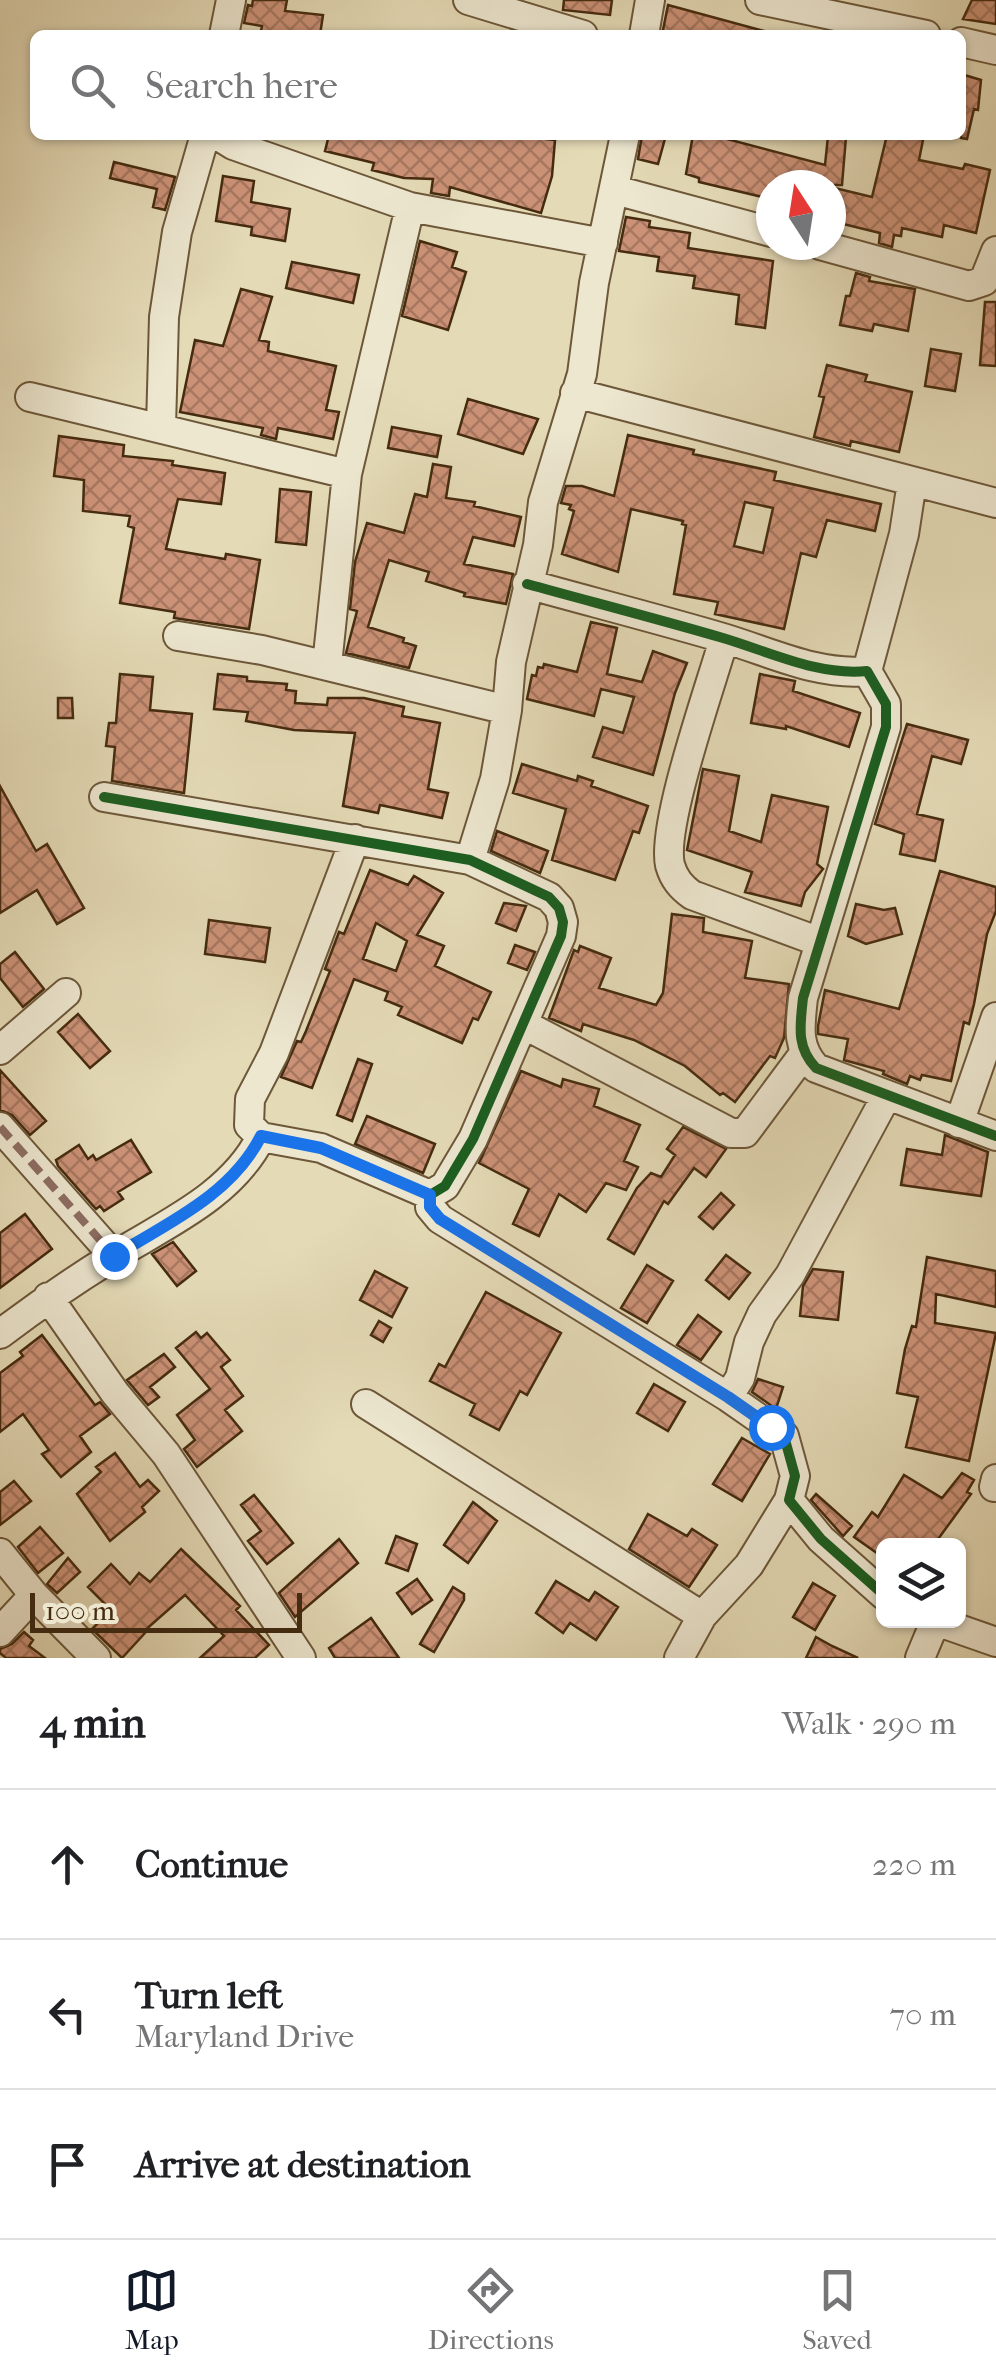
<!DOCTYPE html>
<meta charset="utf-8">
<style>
:root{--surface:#fff;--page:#f2f2f2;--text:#202124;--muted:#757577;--line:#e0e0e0;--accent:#111827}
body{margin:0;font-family:"IM FELL French Canon",serif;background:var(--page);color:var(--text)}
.controls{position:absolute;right:30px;bottom:30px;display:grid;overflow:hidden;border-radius:15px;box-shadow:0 2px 8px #0004}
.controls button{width:90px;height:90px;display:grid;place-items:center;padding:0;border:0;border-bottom:2px solid var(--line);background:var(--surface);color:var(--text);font:50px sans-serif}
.compass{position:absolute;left:756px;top:170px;width:90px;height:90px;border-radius:50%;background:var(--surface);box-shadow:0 2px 8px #0004;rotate:348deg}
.scale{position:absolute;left:30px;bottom:25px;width:272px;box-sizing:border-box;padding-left:10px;border:5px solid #452b0f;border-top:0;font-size:28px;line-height:35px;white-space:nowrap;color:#452b0f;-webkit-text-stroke:8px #ede7d0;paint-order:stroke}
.stop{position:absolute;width:30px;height:30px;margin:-22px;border:8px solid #1a73e8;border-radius:50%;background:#fff}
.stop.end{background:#1a73e8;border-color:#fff;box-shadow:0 2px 10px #0008}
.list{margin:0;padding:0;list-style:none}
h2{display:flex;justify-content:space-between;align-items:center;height:130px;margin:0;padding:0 40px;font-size:42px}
h2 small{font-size:32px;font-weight:400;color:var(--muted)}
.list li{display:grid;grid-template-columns:65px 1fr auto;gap:30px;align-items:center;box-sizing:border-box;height:150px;padding:0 40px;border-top:2px solid var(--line)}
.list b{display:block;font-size:38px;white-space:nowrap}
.list p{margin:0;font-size:32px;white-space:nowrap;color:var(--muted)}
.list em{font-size:32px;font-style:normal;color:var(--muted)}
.icon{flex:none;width:55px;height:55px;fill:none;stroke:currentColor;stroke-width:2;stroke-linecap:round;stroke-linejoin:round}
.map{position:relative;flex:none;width:996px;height:1658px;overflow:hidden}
.search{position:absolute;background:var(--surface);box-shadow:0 2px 8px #0004;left:30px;right:30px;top:30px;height:110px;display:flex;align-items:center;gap:25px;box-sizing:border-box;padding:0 35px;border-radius:15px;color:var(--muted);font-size:38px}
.sheet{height:580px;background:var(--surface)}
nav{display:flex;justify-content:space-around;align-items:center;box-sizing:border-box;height:140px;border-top:2px solid var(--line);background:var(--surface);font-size:28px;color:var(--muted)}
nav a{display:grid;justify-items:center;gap:5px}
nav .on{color:var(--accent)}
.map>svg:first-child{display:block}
</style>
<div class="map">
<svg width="996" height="1658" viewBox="0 0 996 1658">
<defs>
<pattern id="building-cross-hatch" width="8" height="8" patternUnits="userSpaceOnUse" patternTransform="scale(2.5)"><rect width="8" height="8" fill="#cc9277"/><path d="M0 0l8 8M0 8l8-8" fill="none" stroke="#a77760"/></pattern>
</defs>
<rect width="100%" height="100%" fill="#e4dab6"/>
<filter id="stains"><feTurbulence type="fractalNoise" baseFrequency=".002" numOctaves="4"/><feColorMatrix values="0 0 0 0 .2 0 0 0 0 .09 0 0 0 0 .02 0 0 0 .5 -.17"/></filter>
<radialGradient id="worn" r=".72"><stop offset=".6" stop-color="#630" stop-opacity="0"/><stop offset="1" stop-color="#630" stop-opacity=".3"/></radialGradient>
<path fill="url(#building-cross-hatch)" stroke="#452b0f" stroke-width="2.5" fill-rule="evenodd" d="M 253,0 L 287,0 L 285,11 L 323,15 L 320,35 L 260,35 L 262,26 L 244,23 L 248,5 L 252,6 Z
M 564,0 L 612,0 L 610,15 L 563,10 Z
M 972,0 L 996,0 L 996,24 L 963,19 Z
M 668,5 L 764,31 L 764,35 L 662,35 Z
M 961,74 L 981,80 L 978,110 L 974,109 L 967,139 L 961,138 Z
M 329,135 L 511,135 L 555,140 L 552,176 L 541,213 L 450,187 L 449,196 L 431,193 L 433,179 L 404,178 L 372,170 L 374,163 L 325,151 Z
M 642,135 L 666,135 L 658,164 L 638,159 Z
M 693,135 L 712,135 L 825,165 L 828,136 L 846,137 L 842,185 L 771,185 L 771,199 L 699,182 L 699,178 L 686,174 Z
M 887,135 L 924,135 L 919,160 L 963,169 L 965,164 L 990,170 L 976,233 L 944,225 L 942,237 L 902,228 L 901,236 L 894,235 L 892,247 L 879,243 L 880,233 L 831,221 L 831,187 L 872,197 Z
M 114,162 L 175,177 L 165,210 L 153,207 L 157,189 L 110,178 Z
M 223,176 L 254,181 L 251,202 L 290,209 L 285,241 L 251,235 L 252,227 L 216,221 Z
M 626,217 L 650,221 L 649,227 L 690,233 L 688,248 L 773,261 L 765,328 L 736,324 L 739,295 L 693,288 L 695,276 L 657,271 L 659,257 L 619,251 Z
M 420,241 L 457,252 L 452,267 L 466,272 L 448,330 L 402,316 Z
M 292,262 L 359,275 L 353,303 L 286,288 Z
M 856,273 L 870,277 L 869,281 L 915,289 L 908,331 L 874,324 L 872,331 L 840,325 L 846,296 L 850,296 Z
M 241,289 L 272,297 L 259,340 L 269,342 L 268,351 L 336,366 L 326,410 L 339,412 L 333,439 L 278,428 L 276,439 L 261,435 L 263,428 L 180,412 L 195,340 L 223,346 Z
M 985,302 L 996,302 L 996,366 L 980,365 Z
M 931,349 L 961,354 L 955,391 L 925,386 Z
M 827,365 L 867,375 L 865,381 L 912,392 L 899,452 L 851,441 L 850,446 L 814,437 L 824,397 L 819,396 Z
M 468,399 L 538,419 L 523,454 L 458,434 Z
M 392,427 L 441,436 L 437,457 L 388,448 Z
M 628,435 L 694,450 L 693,454 L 776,472 L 774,480 L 881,504 L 875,531 L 827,520 L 816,557 L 801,553 L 784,629 L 715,614 L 718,602 L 674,594 L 686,525 L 682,524 L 683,521 L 631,509 L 618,572 L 562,554 L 574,511 L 569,509 L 571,505 L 561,503 L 566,486 L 582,486 L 614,496 ZM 745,502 L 773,508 L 763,553 L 734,546 Z
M 59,436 L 124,445 L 123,456 L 173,461 L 172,465 L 225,473 L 221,504 L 178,499 L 166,549 L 225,559 L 226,554 L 260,560 L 249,629 L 174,618 L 175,612 L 120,603 L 134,528 L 128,526 L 130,516 L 83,511 L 84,480 L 54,476 Z
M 433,464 L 451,467 L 446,498 L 475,502 L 474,506 L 521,517 L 514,546 L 473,537 L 464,564 L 513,574 L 506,604 L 464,596 L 465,593 L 426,581 L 429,572 L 389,560 L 368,627 L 404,638 L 403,642 L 416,646 L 409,668 L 346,653 L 357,611 L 350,609 L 355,562 L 367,523 L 404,533 L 415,494 L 427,497 Z
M 280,489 L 311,492 L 306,545 L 276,542 Z
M 591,622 L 617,628 L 607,674 L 642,682 L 653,651 L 687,663 L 675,693 L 653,775 L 593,757 L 603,727 L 623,733 L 634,697 L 601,689 L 594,716 L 527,699 L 532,675 L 536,676 L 538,667 L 543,668 L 544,664 L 577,672 Z
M 120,674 L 153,677 L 150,710 L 192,714 L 184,793 L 112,781 L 115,747 L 106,746 L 109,723 L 116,723 Z
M 218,674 L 247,677 L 247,681 L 287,684 L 286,690 L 296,691 L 295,703 L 327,705 L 328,698 L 364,698 L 404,707 L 402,716 L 440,723 L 428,789 L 448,793 L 442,818 L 380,805 L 378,813 L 343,806 L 355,733 L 294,730 L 246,721 L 248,712 L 214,709 Z
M 760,674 L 795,681 L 793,691 L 860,713 L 849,747 L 786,726 L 786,729 L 751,723 Z
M 58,698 L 72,698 L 73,718 L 58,718 Z
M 907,724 L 968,740 L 961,764 L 932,756 L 917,814 L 943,820 L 935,861 L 900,854 L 904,834 L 875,824 Z
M 522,764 L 577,781 L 578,776 L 593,781 L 591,786 L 648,806 L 639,833 L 633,831 L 615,880 L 552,860 L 566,809 L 513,793 Z
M 703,769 L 739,776 L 729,831 L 761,842 L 772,795 L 828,807 L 817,864 L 823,869 L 805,892 L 801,906 L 745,892 L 752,872 L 687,850 Z
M 0,786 L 36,851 L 47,844 L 84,908 L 57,924 L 37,890 L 0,913 Z
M 497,831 L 548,851 L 540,873 L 491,851 Z
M 370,870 L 408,885 L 414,876 L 443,893 L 417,935 L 444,946 L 435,966 L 491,992 L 478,1020 L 473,1018 L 462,1043 L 398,1015 L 402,1007 L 385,1000 L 388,992 L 354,979 L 312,1088 L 281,1077 L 297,1041 L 301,1042 L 306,1031 L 330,971 L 325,969 L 339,932 L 344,934 ZM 376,923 L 407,941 L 396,971 L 363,959 Z
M 940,871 L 996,887 L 996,911 L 987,934 L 974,1004 L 969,1024 L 964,1022 L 951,1081 L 922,1075 L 920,1080 L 910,1076 L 907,1084 L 883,1074 L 884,1071 L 844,1060 L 848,1039 L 818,1034 L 818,1026 L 825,990 L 899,1009 Z
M 504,903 L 526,906 L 516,931 L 496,923 Z
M 856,904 L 884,910 L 895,908 L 902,934 L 866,944 L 848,936 Z
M 672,914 L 704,918 L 703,932 L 752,941 L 745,978 L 789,984 L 784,1038 L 775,1058 L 770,1056 L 735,1102 L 723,1093 L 720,1095 L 685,1066 L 634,1040 L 583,1024 L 581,1031 L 549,1018 L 574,950 L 578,952 L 580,946 L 611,958 L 599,988 L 656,1005 L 663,993 Z
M 209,920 L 270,928 L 265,962 L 205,954 Z
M 515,945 L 535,952 L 527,970 L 508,963 Z
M 15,952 L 44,989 L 23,1007 L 0,978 L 0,964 Z
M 78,1014 L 110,1051 L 90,1068 L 58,1032 Z
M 358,1059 L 372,1064 L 352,1121 L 337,1115 Z
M 0,1070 L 46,1121 L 30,1135 L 12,1115 L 0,1110 Z
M 521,1071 L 561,1087 L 563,1079 L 599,1089 L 594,1106 L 640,1125 L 624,1161 L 638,1167 L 626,1190 L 606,1183 L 586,1212 L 559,1194 L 539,1236 L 513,1224 L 529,1189 L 479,1163 Z
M 367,1116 L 435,1144 L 423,1173 L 355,1144 Z
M 683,1127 L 726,1149 L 706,1177 L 694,1168 L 668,1204 L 664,1201 L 634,1254 L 608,1239 L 637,1188 L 651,1173 L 661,1177 L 675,1155 L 667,1149 Z
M 945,1135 L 988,1152 L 981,1196 L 901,1185 L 907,1149 L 942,1155 Z
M 131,1140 L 151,1172 L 118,1192 L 123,1199 L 104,1211 L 100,1206 L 96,1209 L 58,1166 L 56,1160 L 79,1145 L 88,1159 L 93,1155 L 96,1160 Z
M 721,1193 L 734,1205 L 713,1229 L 699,1217 Z
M 25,1214 L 52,1249 L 0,1288 L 0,1233 Z
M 173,1242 L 196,1271 L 177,1286 L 152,1254 Z
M 726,1255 L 750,1273 L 729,1299 L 706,1280 Z
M 927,1257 L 996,1271 L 996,1307 L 936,1294 L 935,1323 L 996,1333 L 969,1461 L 906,1447 L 918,1397 L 897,1393 L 905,1349 L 912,1326 L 916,1327 Z
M 647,1265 L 673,1281 L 647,1323 L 621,1308 Z
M 813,1269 L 843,1272 L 838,1320 L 800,1316 L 803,1286 Z
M 375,1271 L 407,1288 L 392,1317 L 360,1300 Z
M 486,1292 L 561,1333 L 527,1395 L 520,1391 L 499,1430 L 470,1415 L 475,1404 L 430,1381 L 439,1364 L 445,1367 Z
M 698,1315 L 721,1332 L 701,1360 L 677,1345 Z
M 379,1321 L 391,1328 L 383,1342 L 371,1335 Z
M 196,1332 L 201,1338 L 207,1333 L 230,1360 L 221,1367 L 243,1396 L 225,1410 L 242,1431 L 197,1467 L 184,1449 L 195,1440 L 177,1415 L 210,1389 L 176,1348 Z
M 42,1335 L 95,1405 L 100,1402 L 110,1414 L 80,1436 L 91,1452 L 61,1477 L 42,1454 L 49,1450 L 23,1414 L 0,1432 L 0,1373 L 23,1356 L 20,1352 Z
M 164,1354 L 175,1367 L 150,1387 L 159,1397 L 148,1405 L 127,1380 Z
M 758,1379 L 783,1387 L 776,1409 L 752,1392 Z
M 654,1384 L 685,1402 L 668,1431 L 637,1413 Z
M 742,1438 L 770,1454 L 742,1501 L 713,1484 Z
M 115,1453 L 140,1487 L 148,1480 L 159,1491 L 142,1507 L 145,1512 L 110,1541 L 77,1494 L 101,1472 L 96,1467 Z
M 962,1473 L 974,1480 L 967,1492 L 971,1494 L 933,1546 L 884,1546 L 884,1558 L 854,1537 L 872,1512 L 878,1517 L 904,1475 L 942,1498 Z
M 14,1481 L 31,1501 L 0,1525 L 0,1492 Z
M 816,1494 L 852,1526 L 843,1536 L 811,1500 Z
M 254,1495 L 293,1543 L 267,1564 L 248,1541 L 261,1531 L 241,1505 Z
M 473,1502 L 497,1521 L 468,1563 L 444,1545 Z
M 648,1514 L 687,1536 L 692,1529 L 717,1545 L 689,1587 L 629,1549 Z
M 40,1527 L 63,1553 L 38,1573 L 18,1547 Z
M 396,1536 L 417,1544 L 408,1571 L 386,1563 Z
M 339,1539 L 358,1563 L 295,1617 L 279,1593 Z
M 181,1549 L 240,1606 L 236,1610 L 269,1645 L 255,1658 L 200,1658 L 224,1636 L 185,1595 L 143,1632 L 145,1633 L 122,1658 L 92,1629 L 111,1610 L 88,1587 L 111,1564 L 130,1584 L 139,1573 L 150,1582 Z
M 68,1558 L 80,1572 L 57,1593 L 47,1584 Z
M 417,1579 L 432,1600 L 412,1614 L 397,1593 Z
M 556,1581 L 589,1601 L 595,1592 L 618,1607 L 596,1640 L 570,1623 L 563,1633 L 536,1613 Z
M 813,1583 L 835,1596 L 815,1630 L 793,1617 Z
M 453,1587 L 464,1594 L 464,1600 L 434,1652 L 420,1644 Z
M 371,1618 L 399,1658 L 335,1658 L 329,1648 Z
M 24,1632 L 33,1640 L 29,1646 L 45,1658 L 6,1658 L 0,1653 L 0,1649 L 12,1644 Z
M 816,1637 L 832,1646 L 858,1658 L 806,1658 Z"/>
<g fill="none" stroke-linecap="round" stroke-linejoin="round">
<g stroke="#6d5739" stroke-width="32">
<path id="minor" d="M 468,0 L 583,35
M 760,0 L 926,35
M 224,35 L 231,0
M 644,35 L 650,0
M 961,42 L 996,50
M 217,135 L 233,145 L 410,207 L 603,243
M 615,190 L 771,232
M 820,245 L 969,286 L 984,281 L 996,251
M 575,393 L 996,503
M 30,397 L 347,474
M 161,427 L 164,317 L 177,232 L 205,135
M 527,584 C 592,602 658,619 723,638 C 770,652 818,676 867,671 L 886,704 L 886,727 L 803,998 C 800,1026 796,1047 816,1068 L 996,1136
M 178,636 L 262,650 L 507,710
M 724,639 C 711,685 661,825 670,865 C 674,879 681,887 692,895 L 820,942
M 327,665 L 347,474 L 410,207
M 867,671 L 904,534 L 912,482
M 104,797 L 470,860 L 549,897 L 559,908 L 563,922 L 561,936 L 473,1139 L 445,1186 L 430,1195
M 355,839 L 274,1053 L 250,1099 L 249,1125 L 261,1137 L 321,1148 L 430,1195
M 470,860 L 495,779 L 507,710 L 511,662 L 538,545 L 543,502 L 582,374 L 594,283 L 625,135
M 525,1025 L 731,1133 L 745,1133 L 803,1055
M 0,1050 L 66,993
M 959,1123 L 996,1017
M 0,1127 L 114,1256
M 430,1195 L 430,1207 L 440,1219 L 728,1397 L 784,1436 L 795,1476 L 789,1500 L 821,1539 L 884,1595
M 48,1297 L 115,1393 L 166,1454 L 301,1658
M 0,1334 C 37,1306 75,1280 114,1256 C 168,1223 232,1195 261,1137
M 728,1397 L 740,1378 L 749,1342 L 762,1314 L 790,1275 L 887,1095
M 366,1404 L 702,1616 L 749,1565 L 789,1500
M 994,1487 L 996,1479
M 0,1553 L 34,1595 L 96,1658
M 933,1620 L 996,1642
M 0,1632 L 34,1595
M 679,1658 L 702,1616
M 920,1658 L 935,1622"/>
</g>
<use href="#minor" stroke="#ede7d0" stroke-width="28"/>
<path stroke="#8d6e63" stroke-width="8" stroke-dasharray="15 8" stroke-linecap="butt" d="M 0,1127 L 114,1256"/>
<g stroke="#ede7d0" stroke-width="16">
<path id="cycleway" d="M 527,584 C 592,602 658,619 723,638 C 770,652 818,676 867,671 L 886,704 L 886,727 L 803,998 C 800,1026 796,1047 816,1068 L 996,1136
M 104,797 L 470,860 L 549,897 L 559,908 L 563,922 L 561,936 L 473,1139 L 445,1186 L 430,1195 L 430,1207 L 440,1219 L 728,1397 L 784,1436 L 795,1476 L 789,1500 L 821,1539 L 884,1595"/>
</g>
<use href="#cycleway" stroke="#1b5e20" stroke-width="10"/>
</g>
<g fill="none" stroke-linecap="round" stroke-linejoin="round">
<path stroke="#1a73e8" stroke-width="12" d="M 114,1256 C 168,1223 231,1195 261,1136 L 321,1148 L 430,1195 L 430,1207 L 440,1219 L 728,1397 L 771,1427"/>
</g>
<rect width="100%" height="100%" filter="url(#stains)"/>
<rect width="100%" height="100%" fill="url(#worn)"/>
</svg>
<div class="controls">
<button><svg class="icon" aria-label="layers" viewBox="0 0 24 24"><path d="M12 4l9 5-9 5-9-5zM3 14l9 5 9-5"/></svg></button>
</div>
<svg class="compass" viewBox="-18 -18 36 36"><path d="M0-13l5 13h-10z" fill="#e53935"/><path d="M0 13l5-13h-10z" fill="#757577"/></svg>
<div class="scale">100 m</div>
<div class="stop" style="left:771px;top:1427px"></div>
<div class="stop end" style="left:114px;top:1256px"></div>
<div class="search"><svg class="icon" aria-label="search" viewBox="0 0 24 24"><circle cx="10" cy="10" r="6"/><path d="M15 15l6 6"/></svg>Search here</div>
</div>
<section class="sheet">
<h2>4 min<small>Walk · 290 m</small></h2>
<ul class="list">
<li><svg class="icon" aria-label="ahead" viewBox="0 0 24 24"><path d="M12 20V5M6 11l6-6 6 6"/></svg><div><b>Continue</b></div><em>220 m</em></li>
<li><svg class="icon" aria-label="left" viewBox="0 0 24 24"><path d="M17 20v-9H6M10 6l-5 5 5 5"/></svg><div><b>Turn left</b><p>Maryland Drive</p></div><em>70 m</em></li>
<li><svg class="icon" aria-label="arrive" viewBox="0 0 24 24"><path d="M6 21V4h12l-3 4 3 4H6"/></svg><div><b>Arrive at destination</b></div></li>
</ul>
</section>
<nav>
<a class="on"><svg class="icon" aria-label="map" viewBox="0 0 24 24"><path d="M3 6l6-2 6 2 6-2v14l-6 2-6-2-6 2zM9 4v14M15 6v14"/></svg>Map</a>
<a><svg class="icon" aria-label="directions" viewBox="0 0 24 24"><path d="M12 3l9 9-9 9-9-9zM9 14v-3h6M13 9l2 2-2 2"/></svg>Directions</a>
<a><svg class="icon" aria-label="saved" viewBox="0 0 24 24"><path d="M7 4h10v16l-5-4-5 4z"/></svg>Saved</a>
</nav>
